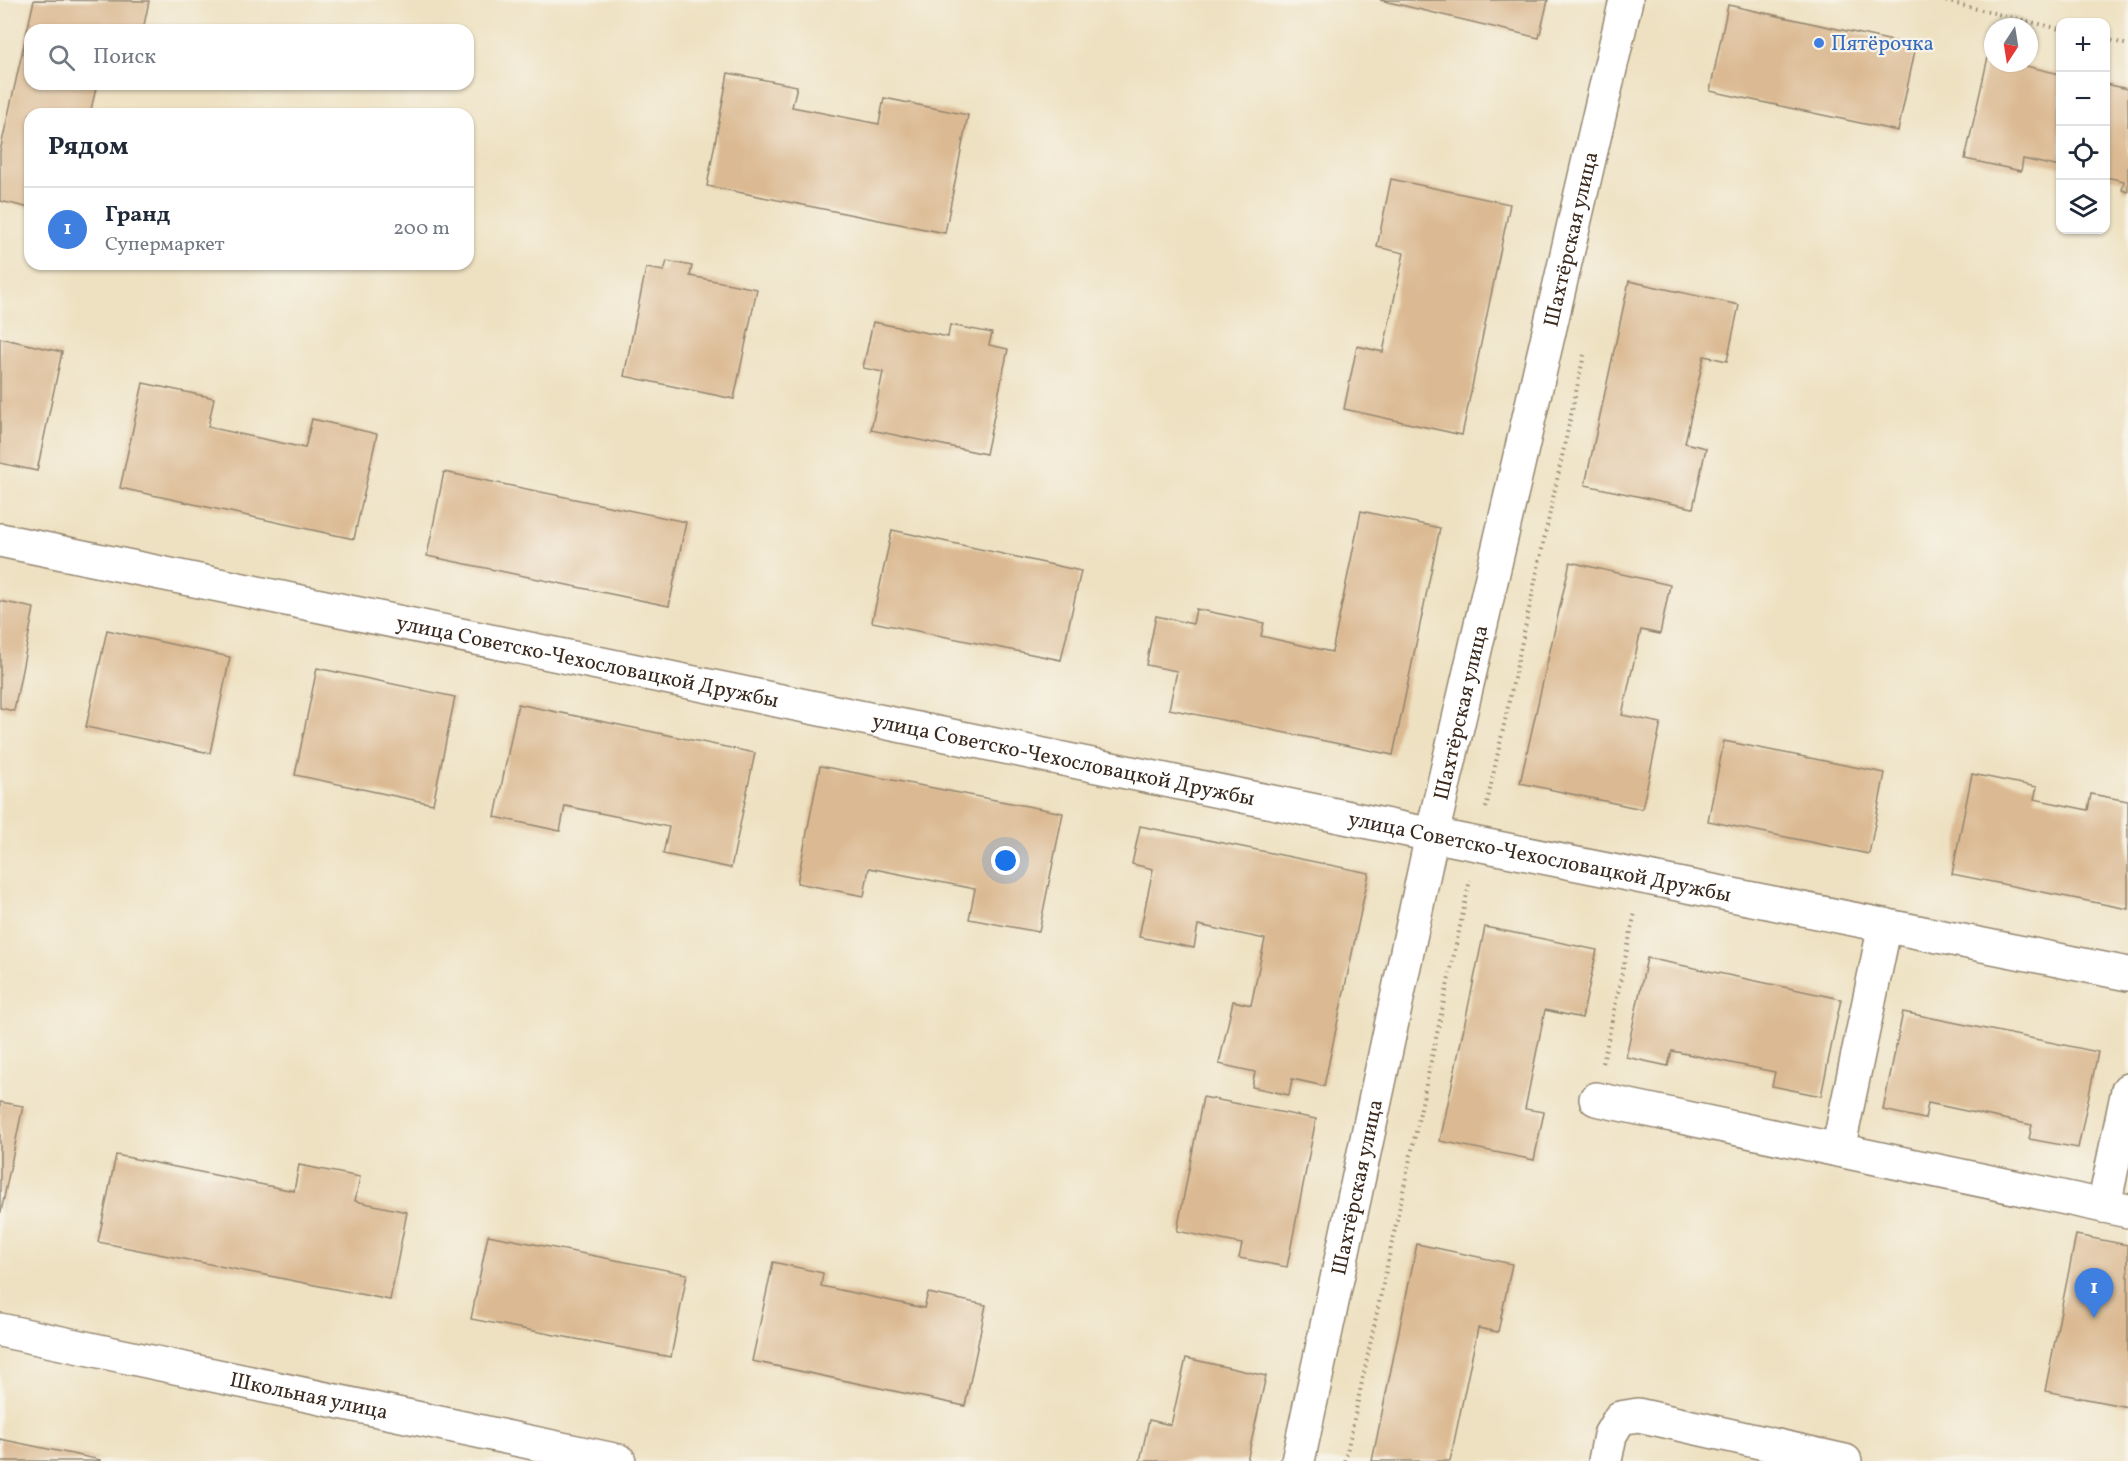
<!DOCTYPE html>
<html lang="ru">
<meta charset="utf-8">
<style>
:root{--surface:#fff;--page:#f2f2f3;--text:#1f2937;--muted:#747a83;--line:#e0e1e3;--accent:#ea580c}
body{margin:0;font-family:Vollkorn,serif;background:var(--page);color:var(--text)}
.controls{position:absolute;right:18px;top:18px;display:grid;overflow:hidden;border-radius:12px;box-shadow:0 2px 4px #0004}
.controls button{width:54px;height:54px;display:grid;place-items:center;padding:0;border:0;border-bottom:2px solid var(--line);background:var(--surface);color:var(--text);font:30px sans-serif}
.compass{position:absolute;left:1984px;top:18px;width:54px;height:54px;border-radius:50%;background:var(--surface);box-shadow:0 2px 4px #0004;rotate:192deg}
.you{position:absolute;left:1006px;top:861px;width:21px;height:21px;margin:-15px;border:4px solid #fff;border-radius:50%;background:#1a73e8;box-shadow:0 0 0 9px #1a73e833}
.badge{display:grid;place-items:center;width:39px;height:39px;border-radius:50%;background:var(--accent);color:#fff;font-size:20px;font-weight:700}
.pin{position:absolute;translate:-50% -50px;filter:drop-shadow(0 2px 3px #0008)}
.pin::after{content:'';position:absolute;top:32px;width:21px;height:18px;background:inherit;clip-path:polygon(0 0,100% 0,50% 100%)}
.list{margin:0;padding:0;list-style:none}
h2{display:flex;justify-content:space-between;align-items:center;height:78px;margin:0;padding:0 24px;font-size:26px}
h2 small{font-size:20px;font-weight:400;color:var(--muted)}
.list li{display:grid;grid-template-columns:39px 1fr auto;gap:18px;align-items:center;box-sizing:border-box;height:84px;padding:0 24px;border-top:2px solid var(--line)}
.list b{display:block;font-size:22px;white-space:nowrap}
.list p{margin:0;font-size:20px;white-space:nowrap;color:var(--muted)}
.list em{font-size:20px;font-style:normal;color:var(--muted)}
.icon{flex:none;width:33px;height:33px;fill:none;stroke:currentColor;stroke-width:2;stroke-linecap:round;stroke-linejoin:round}
.map{position:relative;flex:none;width:2128px;height:1461px;overflow:hidden}
.search{position:absolute;background:var(--surface);box-shadow:0 2px 4px #0004;left:24px;top:24px;width:450px;height:66px;display:flex;align-items:center;gap:15px;box-sizing:border-box;padding:0 21px;border-radius:18px;color:var(--muted);font-size:22px}
.panel{position:absolute;background:var(--surface);box-shadow:0 2px 4px #0004;left:24px;top:108px;width:450px;height:162px;border-radius:18px}
.map>svg:first-child{display:block}
</style>
<div class="map">
<svg width="2128" height="1461" viewBox="0 0 2128 1461">
<rect width="100%" height="100%" fill="#f7f3e8"/>
<filter id="ink" filterUnits="userSpaceOnUse"><feTurbulence type="fractalNoise" baseFrequency=".0167" numOctaves="2"/><feDisplacementMap in="SourceGraphic" scale="12" xChannelSelector="R" yChannelSelector="G"/><feConvolveMatrix kernelMatrix="1 2 1 2 8 2 1 2 1" color-interpolation-filters="sRGB"/></filter>
<filter id="wash" filterUnits="userSpaceOnUse"><feTurbulence type="fractalNoise" baseFrequency=".008" numOctaves="4" result="noise"/><feDisplacementMap in="SourceGraphic" scale="24" xChannelSelector="R" yChannelSelector="G"/><feGaussianBlur stdDeviation="1.35" result="paint"/><feColorMatrix in="noise" values="0 0 0 0 0 0 0 0 0 0 0 0 0 0 0 0 0 1.4 0 .05"/><feComposite in="paint" operator="in"/></filter>
<g filter="url(#wash)">
<rect width="100%" height="100%" fill="#eee1c1"/>
<g id="blocks">
<path fill="#dbba93" d="M 34,0 L 149,1 L 143,30 L 30,30 L 30,84 L 97,84 L 90,114 L 30,114 L 30,208 L 0,201 L 0,151 Z
M 1380,0 L 1548,0 L 1539,38 Z
M 1728,5 L 1916,46 L 1898,131 L 1710,91 Z
M 1988,57 L 1993,58 L 1993,63 L 2013,63 L 2060,74 L 2060,167 L 2023,159 L 2021,171 L 1965,159 Z
M 728,73 L 797,86 L 792,107 L 879,124 L 884,98 L 968,115 L 945,233 L 707,186 Z
M 2106,84 L 2128,89 L 2128,192 L 2122,190 L 2124,181 L 2106,177 Z
M 1391,179 L 1510,204 L 1462,435 L 1344,409 L 1357,346 L 1383,352 L 1404,253 L 1377,247 Z
M 667,261 L 692,266 L 690,276 L 757,289 L 734,399 L 624,376 L 646,268 L 664,271 Z
M 1629,281 L 1739,305 L 1727,361 L 1704,356 L 1685,443 L 1706,448 L 1693,508 L 1585,485 Z
M 873,322 L 948,337 L 950,325 L 992,333 L 989,345 L 1008,349 L 986,454 L 871,430 L 883,372 L 863,368 Z
M 0,338 L 62,352 L 37,471 L 0,463 Z
M 143,383 L 214,398 L 208,427 L 305,448 L 312,419 L 377,434 L 354,539 L 120,488 Z
M 444,472 L 686,522 L 669,606 L 427,556 Z
M 1361,511 L 1440,528 L 1393,755 L 1169,709 L 1177,671 L 1146,665 L 1156,616 L 1193,624 L 1196,609 L 1264,623 L 1261,636 L 1332,652 Z
M 892,530 L 1081,571 L 1061,660 L 872,622 Z
M 1570,562 L 1670,585 L 1660,634 L 1641,630 L 1622,715 L 1661,723 L 1642,809 L 1520,783 Z
M 0,601 L 34,608 L 14,711 L 0,708 Z
M 107,630 L 230,657 L 210,753 L 86,727 Z
M 317,668 L 455,697 L 433,804 L 295,775 Z
M 518,704 L 755,753 L 731,868 L 663,854 L 669,827 L 565,806 L 560,831 L 495,817 Z
M 1724,741 L 1885,773 L 1869,854 L 1708,821 Z
M 820,766 L 1063,813 L 1039,932 L 969,919 L 975,889 L 869,868 L 864,896 L 797,883 Z
M 1972,774 L 2037,787 L 2034,799 L 2088,810 L 2091,794 L 2128,801 L 2128,909 L 1952,874 Z
M 1140,826 L 1369,873 L 1324,1086 L 1292,1079 L 1289,1095 L 1252,1087 L 1255,1072 L 1219,1064 L 1233,1001 L 1251,1005 L 1265,939 L 1198,925 L 1194,948 L 1139,937 L 1153,869 L 1132,864 Z
M 1485,927 L 1597,950 L 1582,1018 L 1545,1010 L 1525,1109 L 1544,1112 L 1534,1160 L 1440,1141 Z
M 1647,958 L 1841,999 L 1821,1096 L 1772,1086 L 1775,1072 L 1672,1051 L 1668,1066 L 1626,1057 Z
M 1903,1012 L 2098,1052 L 2078,1148 L 2029,1139 L 2032,1125 L 1928,1103 L 1925,1119 L 1883,1110 Z
M 1203,1097 L 1316,1119 L 1287,1267 L 1239,1258 L 1242,1244 L 1177,1231 Z
M 0,1102 L 23,1106 L 1,1212 L 0,1212 Z
M 116,1155 L 294,1191 L 299,1165 L 360,1177 L 355,1201 L 407,1212 L 390,1300 L 98,1242 Z
M 488,1235 L 687,1274 L 671,1357 L 471,1319 Z
M 2076,1235 L 2128,1245 L 2128,1407 L 2045,1391 Z
M 1417,1244 L 1512,1264 L 1498,1332 L 1478,1328 L 1450,1461 L 1372,1461 Z
M 773,1262 L 823,1273 L 821,1286 L 924,1308 L 928,1293 L 986,1305 L 965,1406 L 752,1361 Z
M 1186,1358 L 1266,1376 L 1247,1461 L 1140,1461 L 1149,1420 L 1171,1425 Z
M 0,1439 L 101,1460 L 101,1461 L 0,1461 Z"/>
</g>
</g>
<g filter="url(#ink)">
<use href="#blocks" fill-opacity="0" stroke="#948670" stroke-width="1.5"/>
<g fill="none" stroke-linecap="round" stroke-linejoin="round">
<g stroke="#948670" stroke-width="36">
<g id="minor">
<path id="s1" d="M 0,540 L 1432,835 L 2128,974"/>
<path d="M 2128,1090 L 2104,1206 L 2128,1211"/>
<path d="M 1596,1099 L 2104,1206"/>
<path d="M 1838,1150 L 1885,925"/>
<path id="s2" d="M 0,1330 L 619,1461"/>
<path id="s3" d="M 1298,1461 L 1432,835 L 1626,0"/>
<path d="M 1605,1461 L 1610,1435 L 1620,1418 L 1638,1415 L 1845,1461"/>
</g>
</g>
<path stroke="#948670" stroke-width="4" stroke-dasharray="1.5 4.5" stroke-linecap="butt" d="M 1940,0 L 2060,29
M 2106,39 L 2128,45
M 1486,808 L 1584,355
M 1603,1063 L 1635,912
M 1345,1461 L 1470,880"/>
<use href="#minor" stroke="#fff" stroke-width="33"/>
</g>
</g>
<circle fill="#3f7fe0" stroke="#f7f3e8" stroke-width="2" cx="1819" cy="43" r="6"/>
<g text-anchor="middle" stroke-width="4.5" stroke-linejoin="round" paint-order="stroke">
<g font-size="21" fill="#366cbe" stroke="#f7f3e8" text-anchor="start">
<text x="1831" y="50">Пятёрочка</text>
</g>
<g font-size="21" fill="#3b2a1e" stroke="#f7f3e8">
<text dy="7" stroke="none"><textPath href="#s3" startOffset="1252">Шахтёрская улица</textPath></text>
<text dy="7" stroke="none"><textPath href="#s1" startOffset="600">улица Советско-Чехословацкой Дружбы</textPath></text>
<text dy="7" stroke="none"><textPath href="#s3" startOffset="766">Шахтёрская улица</textPath></text>
<text dy="7" stroke="none"><textPath href="#s1" startOffset="1086">улица Советско-Чехословацкой Дружбы</textPath></text>
<text dy="7" stroke="none"><textPath href="#s1" startOffset="1572">улица Советско-Чехословацкой Дружбы</textPath></text>
<text dy="7" stroke="none"><textPath href="#s3" startOffset="280">Шахтёрская улица</textPath></text>
<text dy="7" stroke="none"><textPath href="#s2" startOffset="316">Школьная улица</textPath></text>
</g>
</g>
</svg>
<div class="controls">
<button>+</button>
<button>−</button>
<button><svg class="icon" aria-label="locate" viewBox="0 0 24 24"><circle cx="12" cy="12" r="6"/><path d="M12 2v4M12 18v4M2 12h4M18 12h4"/></svg></button>
<button><svg class="icon" aria-label="layers" viewBox="0 0 24 24"><path d="M12 4l9 5-9 5-9-5zM3 14l9 5 9-5"/></svg></button>
</div>
<svg class="compass" viewBox="-18 -18 36 36"><path d="M0-13l5 13h-10z" fill="#e53935"/><path d="M0 13l5-13h-10z" fill="#747a83"/></svg>
<div class="you"></div>
<div class="pin badge" style="left:2094px;top:1318px;background:#3f7fe0">1</div>
<div class="search"><svg class="icon" aria-label="search" viewBox="0 0 24 24"><circle cx="10" cy="10" r="6"/><path d="M15 15l6 6"/></svg>Поиск</div>
<section class="panel">
<h2>Рядом<small></small></h2>
<ul class="list">
<li><span class="badge" style="background:#3f7fe0">1</span><div><b>Гранд</b><p>Супермаркет</p></div><em>200 m</em></li>
</ul>
</section>
</div>
